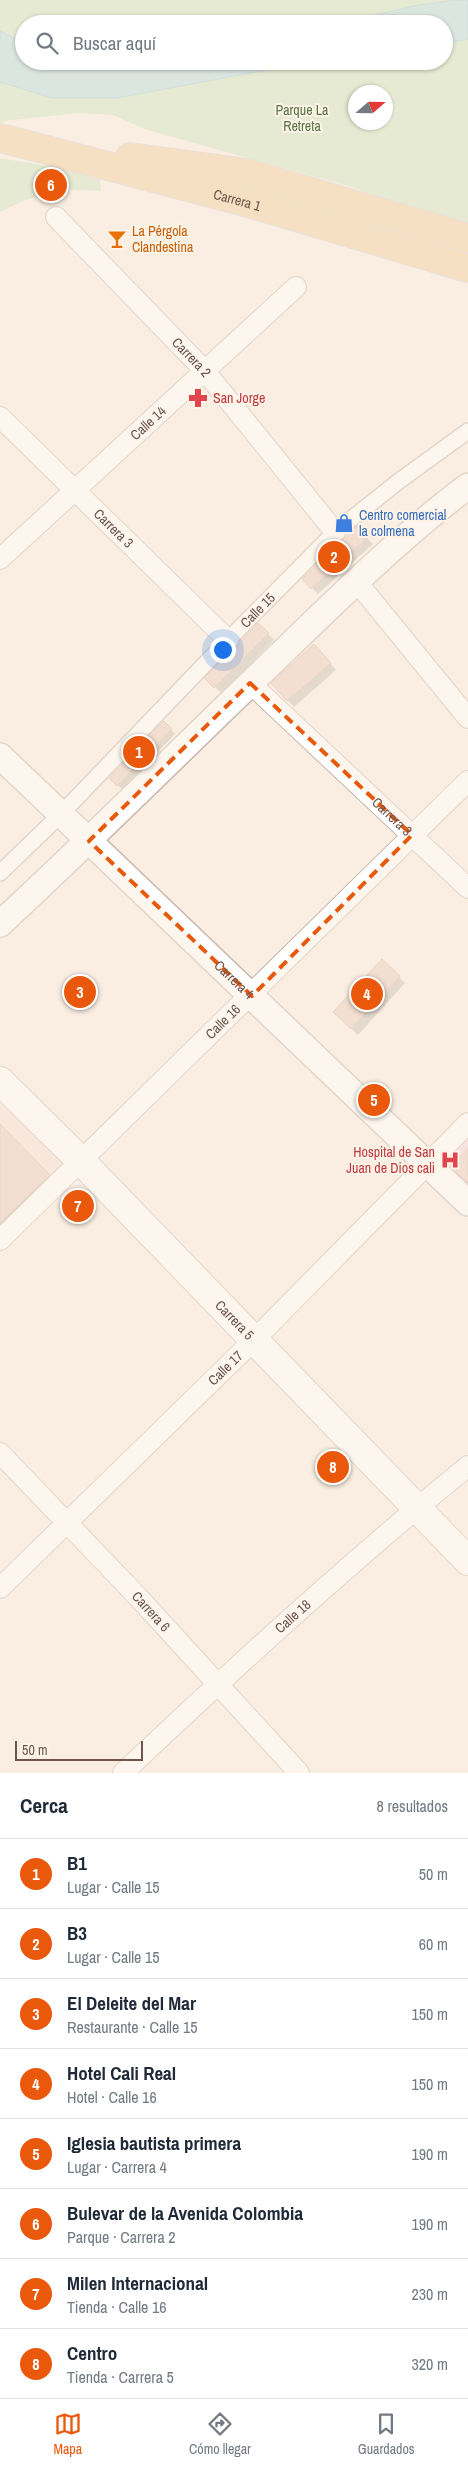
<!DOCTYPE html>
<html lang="es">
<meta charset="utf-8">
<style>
:root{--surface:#fff;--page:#f6f6f7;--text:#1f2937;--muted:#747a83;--line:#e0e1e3;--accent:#ea580c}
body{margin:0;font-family:"Archivo Narrow",sans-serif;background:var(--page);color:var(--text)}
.compass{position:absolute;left:348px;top:85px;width:45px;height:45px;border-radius:50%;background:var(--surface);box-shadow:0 1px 4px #0004;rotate:70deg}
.scale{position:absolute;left:15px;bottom:12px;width:128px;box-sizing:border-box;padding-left:5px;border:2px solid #6d554b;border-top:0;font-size:14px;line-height:18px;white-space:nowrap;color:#6d554b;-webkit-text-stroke:4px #fdf3e6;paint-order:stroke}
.you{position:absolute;left:222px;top:649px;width:18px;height:18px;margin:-12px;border:4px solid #fff;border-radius:50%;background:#1a73e8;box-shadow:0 0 0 8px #1a73e833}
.badge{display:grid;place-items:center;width:32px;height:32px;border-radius:50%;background:var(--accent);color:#fff;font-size:16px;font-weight:700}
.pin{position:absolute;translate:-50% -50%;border:2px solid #fff;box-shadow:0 1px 5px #0006}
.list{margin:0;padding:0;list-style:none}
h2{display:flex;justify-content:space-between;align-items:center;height:65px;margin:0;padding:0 20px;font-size:21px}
h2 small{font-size:16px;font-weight:400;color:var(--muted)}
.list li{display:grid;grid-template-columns:32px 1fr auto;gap:15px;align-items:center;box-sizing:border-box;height:70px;padding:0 20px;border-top:1px solid var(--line)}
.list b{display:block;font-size:19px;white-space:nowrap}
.list p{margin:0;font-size:16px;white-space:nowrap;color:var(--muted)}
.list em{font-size:16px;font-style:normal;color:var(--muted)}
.icon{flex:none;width:28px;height:28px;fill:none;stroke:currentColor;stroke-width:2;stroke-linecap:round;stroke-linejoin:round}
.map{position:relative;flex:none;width:468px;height:1773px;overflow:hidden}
.search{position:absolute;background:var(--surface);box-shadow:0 1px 4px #0004;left:15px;right:15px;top:15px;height:55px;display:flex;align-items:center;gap:12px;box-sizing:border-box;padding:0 18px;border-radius:28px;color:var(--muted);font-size:19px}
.sheet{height:625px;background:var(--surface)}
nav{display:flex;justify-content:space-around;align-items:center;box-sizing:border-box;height:70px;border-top:1px solid var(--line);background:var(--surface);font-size:14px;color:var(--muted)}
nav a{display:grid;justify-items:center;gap:2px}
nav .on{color:var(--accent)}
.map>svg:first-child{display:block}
</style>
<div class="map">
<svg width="468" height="1773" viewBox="0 0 468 1773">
<rect width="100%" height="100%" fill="#f9eee1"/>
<path fill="#f8ded6" d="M 0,1100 L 71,1168 L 0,1239 Z"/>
<path fill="#f6d5da" d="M 468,1123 L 468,1203 L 435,1156 Z"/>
<path fill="#d1e4c2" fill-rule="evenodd" d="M 0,0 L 454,0 L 414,6 L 337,24 L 24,24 L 24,43 L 0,31 Z
M 468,39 L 468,238 L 358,189 L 144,129 L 113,115 L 78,113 L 4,121 L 0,137 L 0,82 L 52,98 L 117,98 L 256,72 L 328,61 L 444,61 L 444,44 ZM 356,92 L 386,92 L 386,122 L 356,122 Z
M 60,61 L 175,61 L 143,68 L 68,65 Z
M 0,158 L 100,175 L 101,191 L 64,189 L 25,200 L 0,212 Z"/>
<path fill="#b8dce0" stroke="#a0cbd0" d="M 454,0 L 468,0 L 468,39 L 444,44 L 444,24 L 337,24 L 414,6 Z
M 0,31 L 24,43 L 24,61 L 60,61 L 68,65 L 143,68 L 176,61 L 328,61 L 256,72 L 117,98 L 52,98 L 0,82 Z"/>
<path fill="#0003" d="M 357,528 L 373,544 L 318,594 L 303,579 Z
M 258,624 L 274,640 L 221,693 L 206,678 L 238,649 Z
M 318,650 L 336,670 L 294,707 L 273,683 Z
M 164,722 L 175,734 L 122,789 L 111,778 Z
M 399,977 L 405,983 L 358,1035 L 335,1012 Z
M 0,1125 L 57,1183 L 0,1239 Z"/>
<path fill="#ebccbc" stroke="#dcb39e" d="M 357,526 L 368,537 L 311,589 L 302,579 Z
M 258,623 L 269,633 L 214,688 L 204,678 L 230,652 L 237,648 L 240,642 Z
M 314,644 L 331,663 L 287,701 L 271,683 Z
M 164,721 L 172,729 L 117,786 L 109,778 Z
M 382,959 L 400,976 L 351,1029 L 333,1012 Z
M 0,1124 L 50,1175 L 0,1223 Z
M 468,1148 L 468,1183 L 457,1173 L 455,1164 Z"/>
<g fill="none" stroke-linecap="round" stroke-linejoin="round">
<g stroke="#c8b6aa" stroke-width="18">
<g id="pedestrian">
<path id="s1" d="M 0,873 L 61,814 L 228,640 L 335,532 L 399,481 L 468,431"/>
</g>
</g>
<g stroke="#c8b6aa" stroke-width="22">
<g id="minor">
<path id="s2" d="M 56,217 L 204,370 L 335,532"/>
<path id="s3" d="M 0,417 L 228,640"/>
<path id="s4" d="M 0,559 L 296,287"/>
<path d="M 356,581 L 468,718"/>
<path id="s5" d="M 250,683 L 468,888"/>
<path id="s6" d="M 0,1240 L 468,781"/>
<path id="s7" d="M 0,1453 L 138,1597 L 299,1773"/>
<path id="s8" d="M 0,1588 L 254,1340 L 468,1123"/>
<path id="s9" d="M 123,1773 C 235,1667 349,1563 468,1466"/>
</g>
</g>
<g stroke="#c8b6aa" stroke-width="28">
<g id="tertiary">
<path id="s10" d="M 0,756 L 468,1203"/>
<path d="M 0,924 C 98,833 192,739 288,647 C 346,591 404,534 468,486"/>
</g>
</g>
<g stroke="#cdb8aa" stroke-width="30">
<g id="secondary">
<path id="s11" d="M 0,1081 L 81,1161 L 468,1561"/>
</g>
</g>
<g stroke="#d6cfcd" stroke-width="30">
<g id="primary">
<path id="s12" d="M 5,139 L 245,202 L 468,268"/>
<path d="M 130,157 L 247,173 L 468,238"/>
</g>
</g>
<use href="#pedestrian" stroke="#fff" stroke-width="15"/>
<use href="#minor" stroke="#fff" stroke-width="20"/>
<use href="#tertiary" stroke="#fff" stroke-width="25"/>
<use href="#secondary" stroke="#fff" stroke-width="28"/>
<use href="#primary" stroke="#f1cfa0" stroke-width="28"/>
</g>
<path d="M0 0H468V1773H0ZM 250,683 L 412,835 L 252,996 L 89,841 Z" fill="#f9eee1" fill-opacity=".55" fill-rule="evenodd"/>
<path fill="none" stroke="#e8590c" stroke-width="4" stroke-dasharray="10 6" stroke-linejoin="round" d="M 250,683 L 412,835 L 252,996 L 89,841 Z"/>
<defs>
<g id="bar-bare" transform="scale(1.5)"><path d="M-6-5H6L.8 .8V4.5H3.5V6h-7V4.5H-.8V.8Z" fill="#e8710a" stroke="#fdf3e6" stroke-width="2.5" paint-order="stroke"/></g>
<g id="pharmacy-bare" transform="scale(1.5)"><path d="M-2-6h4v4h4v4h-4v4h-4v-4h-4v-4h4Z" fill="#e0444e" stroke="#fdf3e6" stroke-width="2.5" paint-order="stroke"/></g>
<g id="shop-bare" transform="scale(1.5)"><path d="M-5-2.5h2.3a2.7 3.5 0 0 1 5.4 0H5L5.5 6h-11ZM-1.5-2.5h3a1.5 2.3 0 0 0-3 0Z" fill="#3f7fe0" stroke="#fdf3e6" stroke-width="2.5" paint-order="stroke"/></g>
<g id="hospital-bare" transform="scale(1.5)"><path d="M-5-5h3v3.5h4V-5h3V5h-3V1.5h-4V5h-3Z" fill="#e0444e" stroke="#fdf3e6" stroke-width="2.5" paint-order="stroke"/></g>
</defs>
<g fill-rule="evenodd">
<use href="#bar-bare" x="117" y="239"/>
<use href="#pharmacy-bare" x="198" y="398"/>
<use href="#shop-bare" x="344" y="523"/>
<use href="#hospital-bare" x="450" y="1160"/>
</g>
<g text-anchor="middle" stroke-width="4" stroke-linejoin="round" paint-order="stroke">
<g font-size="14" fill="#577747" stroke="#fdf3e6">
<text x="302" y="115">Parque La<tspan x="302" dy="16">Retreta</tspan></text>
</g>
<g font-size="14" fill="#6d554b" stroke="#fdf3e6">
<text dy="5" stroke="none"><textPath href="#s12" startOffset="240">Carrera 1</textPath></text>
<text dy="5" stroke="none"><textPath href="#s2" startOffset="195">Carrera 2</textPath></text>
<text dy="5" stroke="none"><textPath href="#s4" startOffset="201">Calle 14</textPath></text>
<text dy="5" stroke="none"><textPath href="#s3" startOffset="159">Carrera 3</textPath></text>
<text dy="5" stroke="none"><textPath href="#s1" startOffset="368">Calle 15</textPath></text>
<text dy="5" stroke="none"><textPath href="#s5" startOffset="195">Carrera 3</textPath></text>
<text dy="5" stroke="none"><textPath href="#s10" startOffset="324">Carrera 4</textPath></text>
<text dy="5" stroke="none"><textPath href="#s6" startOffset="312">Calle 16</textPath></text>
<text dy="5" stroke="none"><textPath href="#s11" startOffset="335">Carrera 5</textPath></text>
<text dy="5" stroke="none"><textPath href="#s8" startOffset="315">Calle 17</textPath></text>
<text dy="5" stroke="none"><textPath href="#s7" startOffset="219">Carrera 6</textPath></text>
<text dy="5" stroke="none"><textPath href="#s9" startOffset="231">Calle 18</textPath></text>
</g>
<g font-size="14" fill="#c56008" stroke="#fdf3e6" text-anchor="start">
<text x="132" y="236">La Pérgola<tspan x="132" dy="16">Clandestina</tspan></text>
</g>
<g font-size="14" fill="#be3a42" stroke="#fdf3e6" text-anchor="start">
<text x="213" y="403">San Jorge</text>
<text x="435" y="1157" text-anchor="end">Hospital de San<tspan x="435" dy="16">Juan de Dios cali</tspan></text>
</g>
<g font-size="14" fill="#366cbe" stroke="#fdf3e6" text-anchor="start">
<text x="359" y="520">Centro comercial<tspan x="359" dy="16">la colmena</tspan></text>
</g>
</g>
</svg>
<svg class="compass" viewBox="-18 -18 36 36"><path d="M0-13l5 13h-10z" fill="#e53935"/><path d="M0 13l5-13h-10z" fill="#747a83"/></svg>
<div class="scale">50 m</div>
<div class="you"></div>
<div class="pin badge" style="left:139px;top:752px">1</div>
<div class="pin badge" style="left:334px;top:557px">2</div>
<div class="pin badge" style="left:80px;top:992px">3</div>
<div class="pin badge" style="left:367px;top:994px">4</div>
<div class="pin badge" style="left:374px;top:1100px">5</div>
<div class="pin badge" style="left:51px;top:185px">6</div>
<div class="pin badge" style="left:78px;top:1206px">7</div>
<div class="pin badge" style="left:333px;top:1467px">8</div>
<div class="search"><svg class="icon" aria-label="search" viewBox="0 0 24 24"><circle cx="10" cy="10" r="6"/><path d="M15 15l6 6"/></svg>Buscar aquí</div>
</div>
<section class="sheet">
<h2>Cerca<small>8 resultados</small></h2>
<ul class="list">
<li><span class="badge">1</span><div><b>B1</b><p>Lugar · Calle 15</p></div><em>50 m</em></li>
<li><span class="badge">2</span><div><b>B3</b><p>Lugar · Calle 15</p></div><em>60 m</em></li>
<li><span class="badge">3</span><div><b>El Deleite del Mar</b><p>Restaurante · Calle 15</p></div><em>150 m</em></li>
<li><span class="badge">4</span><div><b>Hotel Cali Real</b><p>Hotel · Calle 16</p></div><em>150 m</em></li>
<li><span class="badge">5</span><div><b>Iglesia bautista primera</b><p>Lugar · Carrera 4</p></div><em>190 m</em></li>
<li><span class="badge">6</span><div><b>Bulevar de la Avenida Colombia</b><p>Parque · Carrera 2</p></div><em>190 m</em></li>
<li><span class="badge">7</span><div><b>Milen Internacional</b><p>Tienda · Calle 16</p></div><em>230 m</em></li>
<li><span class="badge">8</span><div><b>Centro</b><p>Tienda · Carrera 5</p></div><em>320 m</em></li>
</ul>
</section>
<nav>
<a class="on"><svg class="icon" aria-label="map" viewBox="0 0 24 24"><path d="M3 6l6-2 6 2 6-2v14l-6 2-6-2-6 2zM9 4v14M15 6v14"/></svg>Mapa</a>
<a><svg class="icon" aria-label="directions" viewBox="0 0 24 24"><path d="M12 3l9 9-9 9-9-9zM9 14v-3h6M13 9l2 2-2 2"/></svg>Cómo llegar</a>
<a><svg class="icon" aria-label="saved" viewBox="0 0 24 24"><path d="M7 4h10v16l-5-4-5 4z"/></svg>Guardados</a>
</nav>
